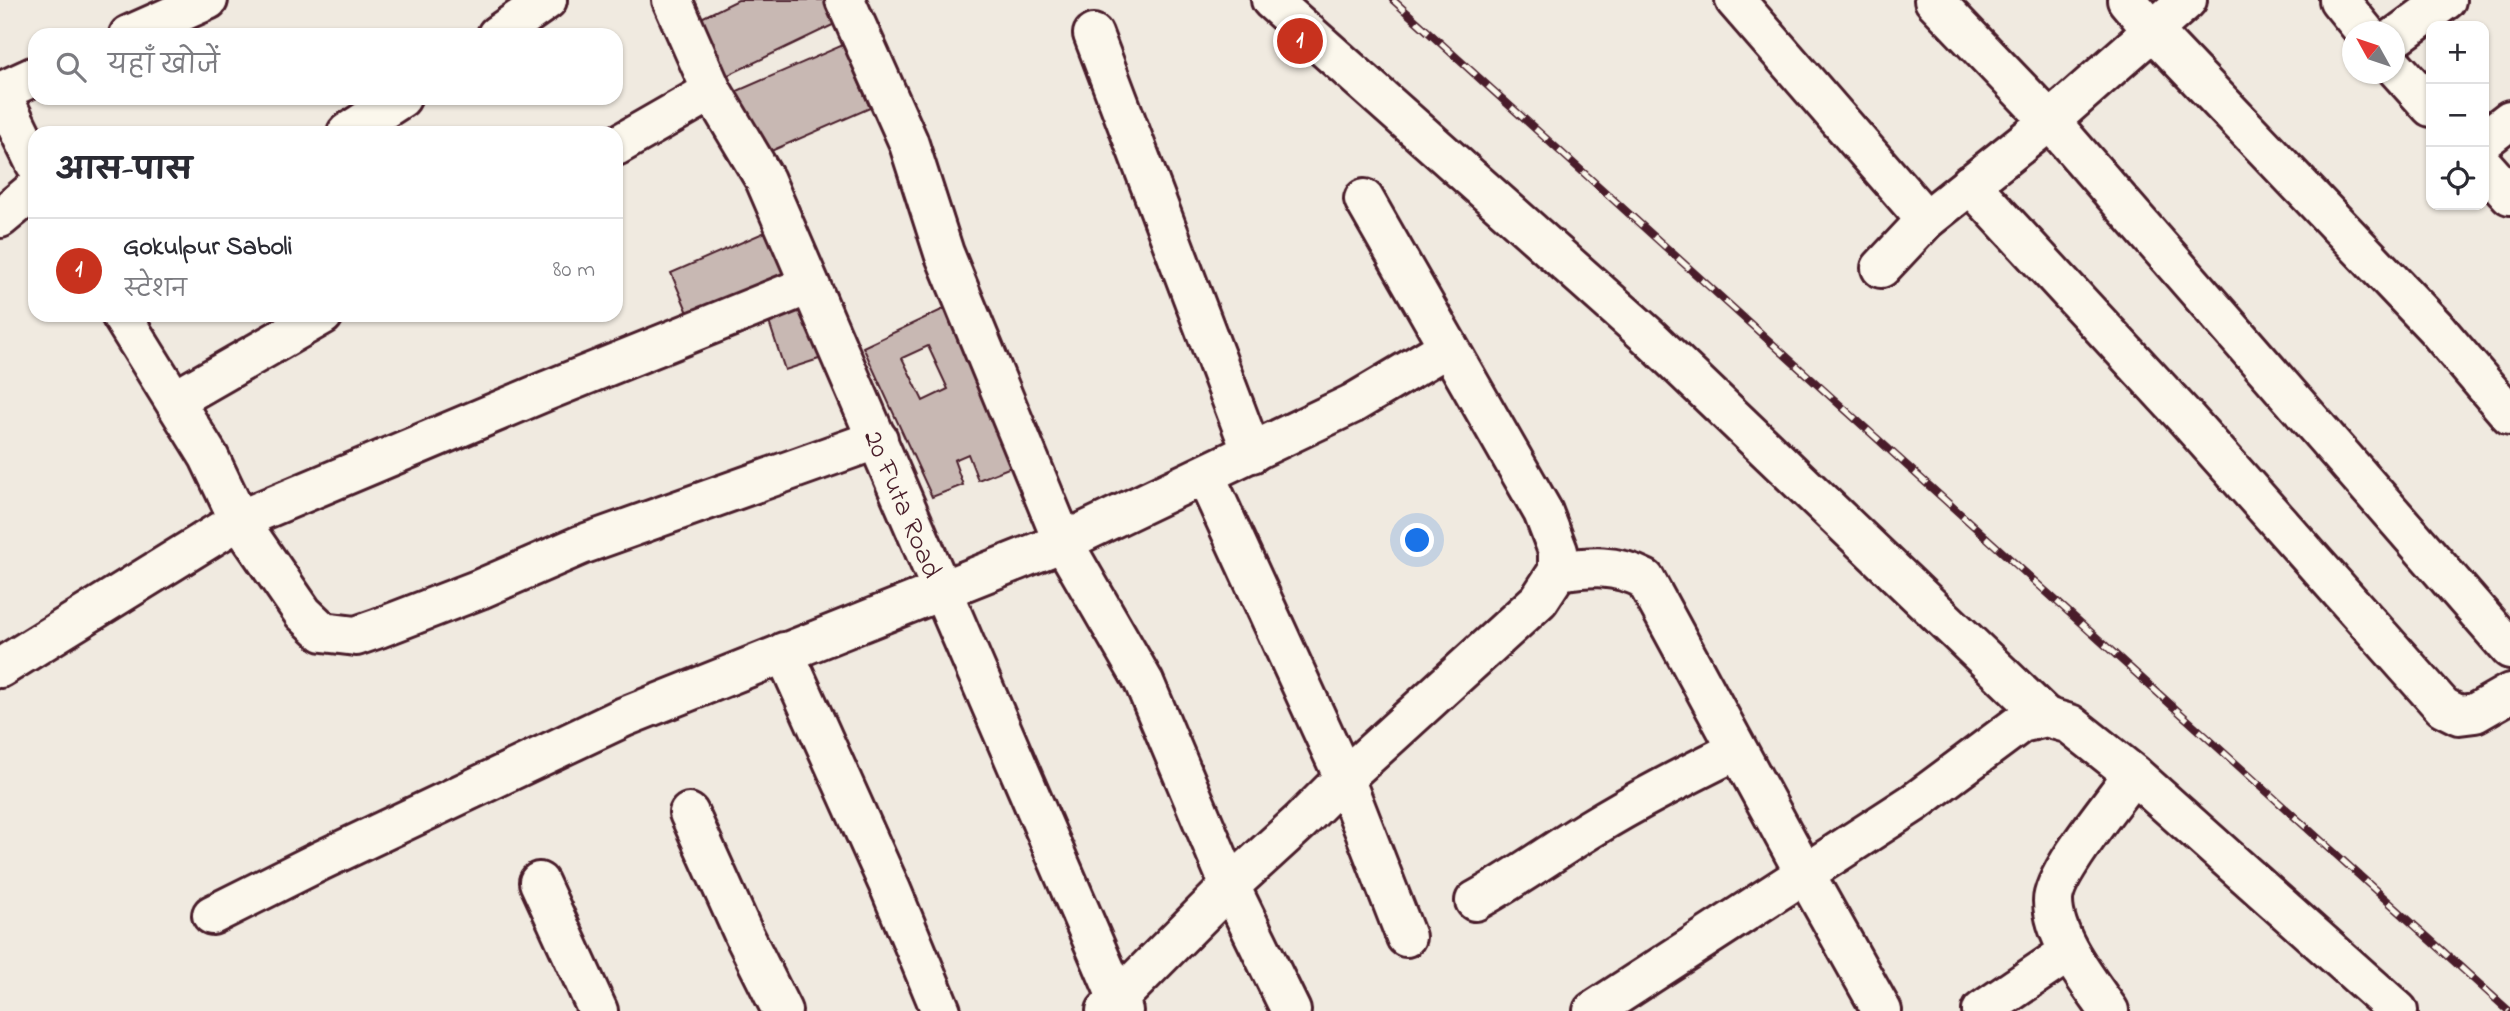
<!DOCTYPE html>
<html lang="hi">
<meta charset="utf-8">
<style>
:root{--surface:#fff;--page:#f7f7f7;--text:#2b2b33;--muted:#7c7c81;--line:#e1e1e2;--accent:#c8321e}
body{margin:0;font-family:"Indie Flower","Playpen Sans Deva",sans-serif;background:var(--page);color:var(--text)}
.controls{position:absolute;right:21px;top:21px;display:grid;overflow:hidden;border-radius:14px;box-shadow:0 2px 5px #0004}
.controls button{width:63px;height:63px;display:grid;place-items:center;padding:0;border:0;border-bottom:2px solid var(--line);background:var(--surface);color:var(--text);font:35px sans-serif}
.compass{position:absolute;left:2342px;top:21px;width:63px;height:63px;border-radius:50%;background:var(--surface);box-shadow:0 2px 5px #0004;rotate:310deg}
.you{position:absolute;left:1418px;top:541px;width:24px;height:24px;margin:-18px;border:5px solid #fff;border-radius:50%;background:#1a73e8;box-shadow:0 0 0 10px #1a73e833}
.badge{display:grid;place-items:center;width:46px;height:46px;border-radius:50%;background:var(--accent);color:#fff;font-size:23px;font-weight:700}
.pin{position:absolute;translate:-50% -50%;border:4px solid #fff;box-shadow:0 2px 7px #0006}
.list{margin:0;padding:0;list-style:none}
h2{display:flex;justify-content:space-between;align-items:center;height:91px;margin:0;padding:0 28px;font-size:30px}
h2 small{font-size:23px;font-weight:400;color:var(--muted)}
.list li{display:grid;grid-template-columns:46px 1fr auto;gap:21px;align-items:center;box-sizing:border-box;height:105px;padding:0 28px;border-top:2px solid var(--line)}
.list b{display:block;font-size:26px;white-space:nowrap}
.list p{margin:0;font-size:23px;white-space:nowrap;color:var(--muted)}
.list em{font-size:23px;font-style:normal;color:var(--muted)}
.icon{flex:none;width:38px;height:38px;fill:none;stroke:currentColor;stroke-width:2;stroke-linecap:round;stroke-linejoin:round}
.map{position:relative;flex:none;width:2510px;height:1011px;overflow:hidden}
.search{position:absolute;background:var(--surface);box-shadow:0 2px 5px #0004;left:28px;top:28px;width:595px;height:77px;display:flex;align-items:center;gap:18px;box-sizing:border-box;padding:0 24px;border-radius:21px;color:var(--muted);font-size:26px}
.panel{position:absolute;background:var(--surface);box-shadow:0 2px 5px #0004;left:28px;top:126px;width:595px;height:196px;border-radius:21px}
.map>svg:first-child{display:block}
</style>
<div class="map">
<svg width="2510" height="1011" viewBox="0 0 2510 1011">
<rect width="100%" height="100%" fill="#f0eae0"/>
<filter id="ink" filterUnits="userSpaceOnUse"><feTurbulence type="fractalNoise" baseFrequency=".0143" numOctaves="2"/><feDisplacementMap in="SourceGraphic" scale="14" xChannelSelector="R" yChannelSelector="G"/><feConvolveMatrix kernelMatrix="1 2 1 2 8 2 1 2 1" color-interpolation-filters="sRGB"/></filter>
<g filter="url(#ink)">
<path fill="#c8b8b3" stroke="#4a1f2b" stroke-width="2" fill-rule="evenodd" d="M 738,0 L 829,0 L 839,22 L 720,79 L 693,22 Z
M 843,45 L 870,108 L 762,155 L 735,92 Z
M 777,227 L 800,282 L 694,327 L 671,273 Z
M 805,297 L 825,357 L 785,370 L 765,310 Z
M 952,305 L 1024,462 L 978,480 L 968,454 L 954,460 L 963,485 L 932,497 L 863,347 ZM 928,346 L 948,389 L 923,401 L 902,358 Z"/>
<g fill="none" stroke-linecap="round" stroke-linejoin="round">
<g stroke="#4a1f2b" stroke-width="44">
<g id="street">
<path id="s1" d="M 672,0 L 712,91 L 765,180 L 1123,1011"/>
<path d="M 845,0 L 908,141 L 944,253 L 1063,542 L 1144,682 L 1230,886 L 1291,1011"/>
<path d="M 1271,0 L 1646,334 L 2046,717"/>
<path d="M 1735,0 L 1926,220"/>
<path d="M 1934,0 L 2050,121 L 2510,649"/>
<path d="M 2127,0 L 2153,31 L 2435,327 L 2510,415"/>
<path d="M 2339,0 L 2365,32"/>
<path d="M 1093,34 L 1252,453"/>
<path d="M 129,35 L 208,0"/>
<path d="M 497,35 L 547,0"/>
<path d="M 2394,38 L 2446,0"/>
<path d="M 2394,66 L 2431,107"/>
<path d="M 0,91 L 35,163"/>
<path d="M 0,92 L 35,76"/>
<path d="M 347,133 L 401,98"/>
<path d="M 2484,140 L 2510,120"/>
<path d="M 616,146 L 712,91"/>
<path d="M 2484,166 L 2510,195"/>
<path d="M 1970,184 L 2185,417 L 2443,707 L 2459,715 L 2475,713 L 2510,693"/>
<path d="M 0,218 L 35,189"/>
<path d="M 1881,268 L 1926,220 L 2050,121 L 2187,0"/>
<path d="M 121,315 L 209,457 L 239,520 L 303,613 L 323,632 L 356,636 L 379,628 L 480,589 L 581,545 L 878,439"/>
<path d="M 175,400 L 323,315"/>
<path d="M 1205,475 L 1344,778 L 1406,937"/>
<path d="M 1558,571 C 1592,566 1614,564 1645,579 L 1804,872 L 1882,1011"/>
<path d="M 784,652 L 891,890 L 941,1011"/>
<path d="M 0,668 L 239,520 L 546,391 L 809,285"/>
<path d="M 689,813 L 744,935 L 782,1011"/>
<path d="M 539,882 L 598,1011"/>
<path d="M 1475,901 C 1515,879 1551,853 1590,829 C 1637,800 1687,775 1737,750"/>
<path d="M 212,915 L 320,861 L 624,717 L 1063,542 L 1352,404 L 1448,347"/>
<path d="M 1106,1011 L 1230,886 L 1300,822 L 1344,778 L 1539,600 L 1558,571 L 1558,551 L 1543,512 L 1364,199"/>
<path d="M 1593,1011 L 1915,802 L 2021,723 L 2046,717 L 2070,724 L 2133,774 L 2398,1011"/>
<path d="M 1982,1011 L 2069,952"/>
<path d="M 2109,1011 C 2089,982 2053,938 2053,901 C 2053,873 2115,800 2133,774"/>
</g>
</g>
<use href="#street" stroke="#fbf7ec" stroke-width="38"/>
<g stroke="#4a1f2b" stroke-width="8">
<path id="rail" d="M 1393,0 L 2509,1011"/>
</g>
<use href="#rail" stroke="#fbf7ec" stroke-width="5" stroke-dasharray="16" stroke-linecap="butt"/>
</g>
</g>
<g text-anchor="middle" stroke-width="5" stroke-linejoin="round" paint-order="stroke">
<g font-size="28" fill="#4a1f2b" stroke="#fbf7ec">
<text dy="10" stroke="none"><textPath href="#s1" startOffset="555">20 Futa Road</textPath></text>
</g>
</g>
</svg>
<div class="controls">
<button>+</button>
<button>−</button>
<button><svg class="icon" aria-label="locate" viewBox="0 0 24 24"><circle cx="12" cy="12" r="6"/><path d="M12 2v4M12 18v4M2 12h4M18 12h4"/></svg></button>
</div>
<svg class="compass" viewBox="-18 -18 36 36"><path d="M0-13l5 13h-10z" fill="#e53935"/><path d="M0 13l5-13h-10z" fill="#7c7c81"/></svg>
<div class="you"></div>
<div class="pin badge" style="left:1300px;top:41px">1</div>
<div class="search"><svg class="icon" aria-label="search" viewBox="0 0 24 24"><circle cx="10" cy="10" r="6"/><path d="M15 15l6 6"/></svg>यहाँ खोजें</div>
<section class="panel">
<h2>आस-पास<small></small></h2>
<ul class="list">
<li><span class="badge">1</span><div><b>Gokulpur Saboli</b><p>स्टेशन</p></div><em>80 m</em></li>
</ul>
</section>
</div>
